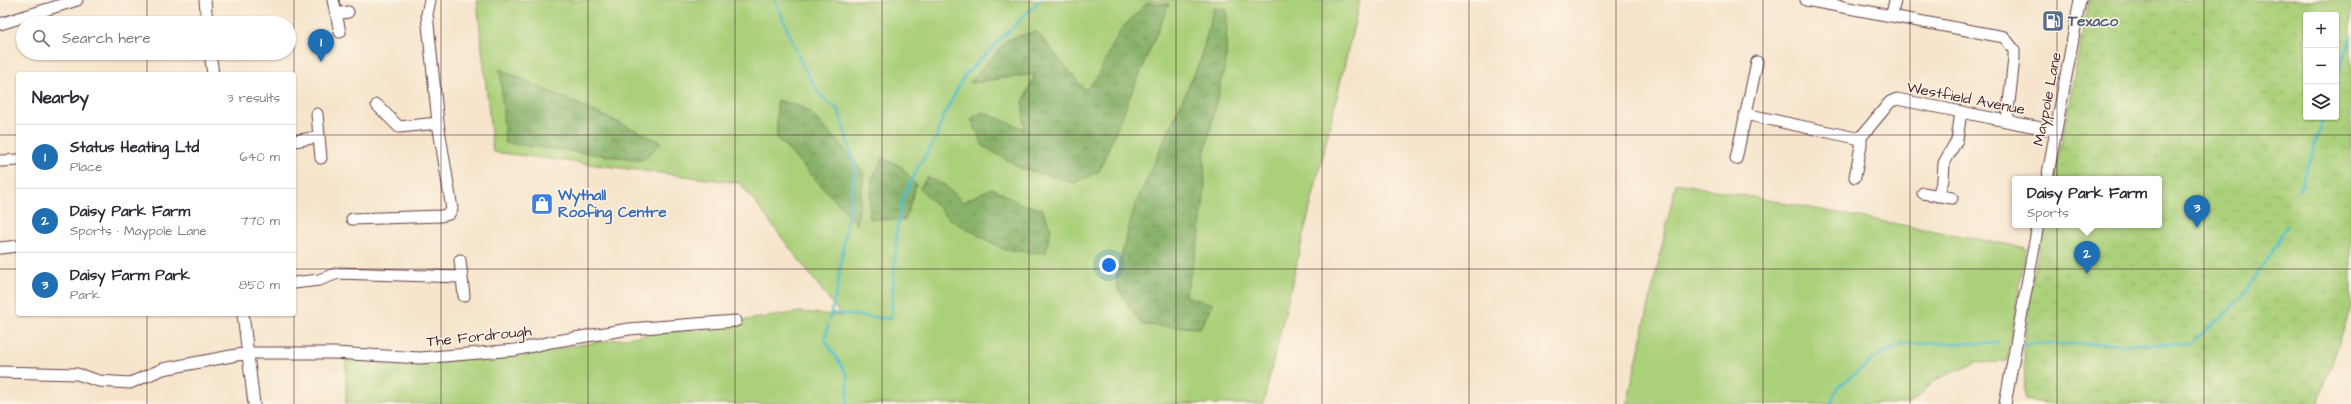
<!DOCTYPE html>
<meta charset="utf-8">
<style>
:root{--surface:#fff;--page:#f7f7f7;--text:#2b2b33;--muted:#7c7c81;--line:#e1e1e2;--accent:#1f6fb2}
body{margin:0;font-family:"Architects Daughter",sans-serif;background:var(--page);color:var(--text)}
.controls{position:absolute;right:12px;top:12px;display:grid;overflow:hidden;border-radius:4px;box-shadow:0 1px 3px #0004}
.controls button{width:36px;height:36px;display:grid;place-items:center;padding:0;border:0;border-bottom:1px solid var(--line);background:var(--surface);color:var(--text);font:20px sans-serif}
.you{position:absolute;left:1109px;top:265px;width:14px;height:14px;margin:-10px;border:3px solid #fff;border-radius:50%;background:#1a73e8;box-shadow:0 0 0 6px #1a73e833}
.badge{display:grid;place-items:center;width:26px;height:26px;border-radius:50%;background:var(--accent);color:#fff;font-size:13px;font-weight:700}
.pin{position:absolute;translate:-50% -33px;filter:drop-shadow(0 1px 2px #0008)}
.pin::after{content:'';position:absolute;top:21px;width:14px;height:12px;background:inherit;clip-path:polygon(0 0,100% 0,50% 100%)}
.popup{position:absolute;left:2012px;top:176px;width:150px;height:52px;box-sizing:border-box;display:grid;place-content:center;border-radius:4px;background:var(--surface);filter:drop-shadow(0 1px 3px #0005);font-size:13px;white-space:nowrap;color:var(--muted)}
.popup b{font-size:15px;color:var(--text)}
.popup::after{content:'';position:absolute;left:50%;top:100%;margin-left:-8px;border:8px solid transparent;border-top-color:var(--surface)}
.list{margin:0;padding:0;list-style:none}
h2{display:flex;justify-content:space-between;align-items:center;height:52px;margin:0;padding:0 16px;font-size:17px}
h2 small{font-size:13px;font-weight:400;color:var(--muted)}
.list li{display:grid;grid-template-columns:26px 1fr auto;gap:12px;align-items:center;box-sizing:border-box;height:64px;padding:0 16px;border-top:1px solid var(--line)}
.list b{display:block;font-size:15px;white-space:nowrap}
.list p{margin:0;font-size:13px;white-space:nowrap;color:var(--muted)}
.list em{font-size:13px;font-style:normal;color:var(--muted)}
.icon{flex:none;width:22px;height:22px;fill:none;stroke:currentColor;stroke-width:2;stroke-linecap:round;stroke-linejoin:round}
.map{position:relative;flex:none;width:2351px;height:404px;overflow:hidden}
.search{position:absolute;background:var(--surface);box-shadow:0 1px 3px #0004;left:16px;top:16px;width:280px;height:44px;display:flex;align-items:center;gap:10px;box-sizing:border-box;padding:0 14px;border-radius:22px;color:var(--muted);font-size:15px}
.panel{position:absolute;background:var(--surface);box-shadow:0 1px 3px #0004;left:16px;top:72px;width:280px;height:244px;border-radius:4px}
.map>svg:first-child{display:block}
</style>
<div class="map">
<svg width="2351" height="404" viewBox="0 0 2351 404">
<defs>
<pattern id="forest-crowns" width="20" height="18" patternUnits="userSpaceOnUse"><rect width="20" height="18" fill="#88b26a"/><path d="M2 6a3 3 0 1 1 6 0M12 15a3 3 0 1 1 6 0" fill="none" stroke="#719057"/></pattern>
<pattern id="park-crowns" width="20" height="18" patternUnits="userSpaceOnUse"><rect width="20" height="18" fill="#abd07a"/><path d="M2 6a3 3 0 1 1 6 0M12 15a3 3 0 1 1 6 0" fill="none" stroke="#95b26a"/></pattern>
</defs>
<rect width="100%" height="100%" fill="#fcf5e5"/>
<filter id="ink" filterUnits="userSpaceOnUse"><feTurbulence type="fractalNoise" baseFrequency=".025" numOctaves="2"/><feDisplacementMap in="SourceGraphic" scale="8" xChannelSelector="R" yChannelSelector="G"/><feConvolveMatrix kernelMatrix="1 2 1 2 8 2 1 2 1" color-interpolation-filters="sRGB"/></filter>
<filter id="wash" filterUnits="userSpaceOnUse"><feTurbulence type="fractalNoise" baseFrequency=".012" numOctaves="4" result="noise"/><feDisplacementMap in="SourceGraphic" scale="16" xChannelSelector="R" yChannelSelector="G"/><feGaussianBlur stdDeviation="0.9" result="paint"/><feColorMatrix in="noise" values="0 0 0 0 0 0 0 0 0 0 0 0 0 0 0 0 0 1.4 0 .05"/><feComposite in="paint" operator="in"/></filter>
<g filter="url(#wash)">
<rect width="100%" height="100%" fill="#f6e5cc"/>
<path fill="#abd07a" stroke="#7a7852" d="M 477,0 L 1360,0 L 1263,404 L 346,404 L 346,358 L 416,364 L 552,349 L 800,312 L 842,316 L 740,183 L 493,152 Z
M 1676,183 L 2026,248 L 2007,361 L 1975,363 L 1935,380 L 1910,404 L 1627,404 Z"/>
<path fill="url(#forest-crowns)" stroke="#69684a" d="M 1147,3 L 1169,4 L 1099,171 L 1075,183 L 1021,168 L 983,146 L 971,119 L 983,112 L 1024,129 L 1023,102 L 1035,74 L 970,83 L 1007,40 L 1036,31 L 1085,90 L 1097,77 L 1121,29 Z
M 1214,7 L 1227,10 L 1226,62 L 1204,156 L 1205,187 L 1199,240 L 1185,296 L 1213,304 L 1200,328 L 1142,325 L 1117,288 L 1117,272 L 1134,208 L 1200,61 Z
M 500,69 L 662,142 L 642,160 L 505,143 Z
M 777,100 L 805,108 L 834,137 L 864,173 L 857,224 L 777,138 Z
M 883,158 L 902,167 L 916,185 L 905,220 L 869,219 L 872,179 Z
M 927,177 L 946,186 L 963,202 L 992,188 L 1021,204 L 1042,209 L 1051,228 L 1046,253 L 1005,250 L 949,219 L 920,188 Z"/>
<path fill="url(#park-crowns)" stroke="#7a7852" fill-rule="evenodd" d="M 2089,0 L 2351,0 L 2351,307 L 2318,404 L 2051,404 L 2025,400 L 2024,344 L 2032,284 L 2044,225 L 2159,225 L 2159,179 L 2054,179 ZM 2306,15 L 2336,15 L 2336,117 L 2306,117 Z"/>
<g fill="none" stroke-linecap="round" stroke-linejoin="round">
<path stroke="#50bdc9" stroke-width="2.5" d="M 775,0 L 802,64 L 819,94 L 839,111 L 855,167 L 837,290 L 829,320
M 2336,82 L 2351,37
M 2300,189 L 2324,117
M 832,313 L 891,319 L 897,229 L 903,198 L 918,167 L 935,140 L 944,115 L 964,76 L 1040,0
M 828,325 L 825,340 L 848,376 L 847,404
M 2024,344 L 2190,344 L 2239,301 L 2266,262 L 2287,226
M 1831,404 L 1837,388 L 1880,354 L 1904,344 L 1998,343"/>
</g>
</g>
<g filter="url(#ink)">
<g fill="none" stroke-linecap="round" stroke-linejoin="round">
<g stroke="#643d43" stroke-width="13">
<path id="minor" d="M 205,0 L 207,23
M 333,0 L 340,32
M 1806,0 L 2004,37 L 2014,50 L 2014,58 L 2007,121
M 336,14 L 348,12
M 1892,15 L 1895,0
M 0,24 L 77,0
M 210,53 L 213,74
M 377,105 L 399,127 L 438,123
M 317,114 L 321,158
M 1745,114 L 1856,138 L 1861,137 L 1890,102 L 1897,99 L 2056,131
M 294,141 L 318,137
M 1736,159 L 1757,62
M 0,161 L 18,160
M 1855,177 L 1861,146 L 1861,137
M 2047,179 L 2080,0
M 1923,193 L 1952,198
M 1938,196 L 1943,180 L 1944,163 L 1957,140 L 1961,112
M 352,219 L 441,216 L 449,214 L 452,209 L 438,123 L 427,14 L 430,0
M 0,248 L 18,246
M 460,260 L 464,296
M 294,283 L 319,280 L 338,273 L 461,277
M 243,314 L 254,404
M 0,372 L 77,374 L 99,381 L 130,383 L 163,369 L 247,353 L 334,353 L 420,358 L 516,350 L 551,342 L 629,329 L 736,321
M 2005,404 L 2038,225"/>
</g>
<use href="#minor" stroke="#fff" stroke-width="11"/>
</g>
</g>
<path fill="none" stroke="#4a1f2b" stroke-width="1" stroke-opacity="0.55" d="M 147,0 L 147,23M 294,0 L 294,74M 441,0 L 441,404M 588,0 L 588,404M 735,0 L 735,404M 882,0 L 882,404M 1029,0 L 1029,404M 1176,0 L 1176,404M 1322,0 L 1322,404M 1469,0 L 1469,404M 1616,0 L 1616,404M 1763,0 L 1763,404M 1910,0 L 1910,404M 2057,0 L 2057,404M 2204,0 L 2204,404M 147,53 L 147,74M 0,135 L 18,135M 294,135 L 2351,135M 0,269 L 18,269M 294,269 L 2351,269M 147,314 L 147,404M 294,314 L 294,404"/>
<defs>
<g id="fuel-square" transform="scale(1.15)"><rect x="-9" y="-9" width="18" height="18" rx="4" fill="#5c6f8a" stroke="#fcf5e5"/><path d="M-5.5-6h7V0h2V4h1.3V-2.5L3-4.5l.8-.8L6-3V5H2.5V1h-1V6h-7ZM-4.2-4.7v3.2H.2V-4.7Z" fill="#fff"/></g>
<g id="shop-square" transform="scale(1.15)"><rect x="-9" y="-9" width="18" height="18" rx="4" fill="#3f7fe0" stroke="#fcf5e5"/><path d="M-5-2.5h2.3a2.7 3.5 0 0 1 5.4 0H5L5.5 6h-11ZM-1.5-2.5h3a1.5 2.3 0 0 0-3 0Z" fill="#fff"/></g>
</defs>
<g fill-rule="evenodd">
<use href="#fuel-square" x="2053" y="21"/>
<use href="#shop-square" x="542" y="204"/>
</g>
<g text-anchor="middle" stroke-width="3" stroke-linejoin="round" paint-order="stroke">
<g font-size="15" font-weight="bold" fill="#4e5e75" stroke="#fcf5e5" text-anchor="start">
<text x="2068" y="26">Texaco</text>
</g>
<g font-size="15" fill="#4a1f2b" stroke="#fcf5e5">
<text transform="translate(1966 98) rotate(11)" y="5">Westfield Avenue</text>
<text transform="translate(2047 99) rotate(-79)" y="5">Maypole Lane</text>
<text transform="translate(479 336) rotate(-6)" y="5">The Fordrough</text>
</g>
<g font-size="15" font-weight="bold" fill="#366cbe" stroke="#fcf5e5" text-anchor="start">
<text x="558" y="200">Wythall<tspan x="558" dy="17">Roofing Centre</tspan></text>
</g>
</g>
</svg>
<div class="controls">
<button>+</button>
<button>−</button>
<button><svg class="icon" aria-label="layers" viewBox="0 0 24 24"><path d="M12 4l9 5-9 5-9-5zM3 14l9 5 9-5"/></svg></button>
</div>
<div class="you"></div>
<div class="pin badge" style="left:321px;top:62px">1</div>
<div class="pin badge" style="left:2087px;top:274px">2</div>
<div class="popup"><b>Daisy Park Farm</b>Sports</div>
<div class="pin badge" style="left:2197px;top:228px">3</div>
<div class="search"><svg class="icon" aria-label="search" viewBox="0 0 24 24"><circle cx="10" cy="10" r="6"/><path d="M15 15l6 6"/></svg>Search here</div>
<section class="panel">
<h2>Nearby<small>3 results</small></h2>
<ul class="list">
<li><span class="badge">1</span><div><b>Status Heating Ltd</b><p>Place</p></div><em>640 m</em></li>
<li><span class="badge">2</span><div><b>Daisy Park Farm</b><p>Sports · Maypole Lane</p></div><em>770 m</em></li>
<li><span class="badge">3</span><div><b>Daisy Farm Park</b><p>Park</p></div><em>850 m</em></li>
</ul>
</section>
</div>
